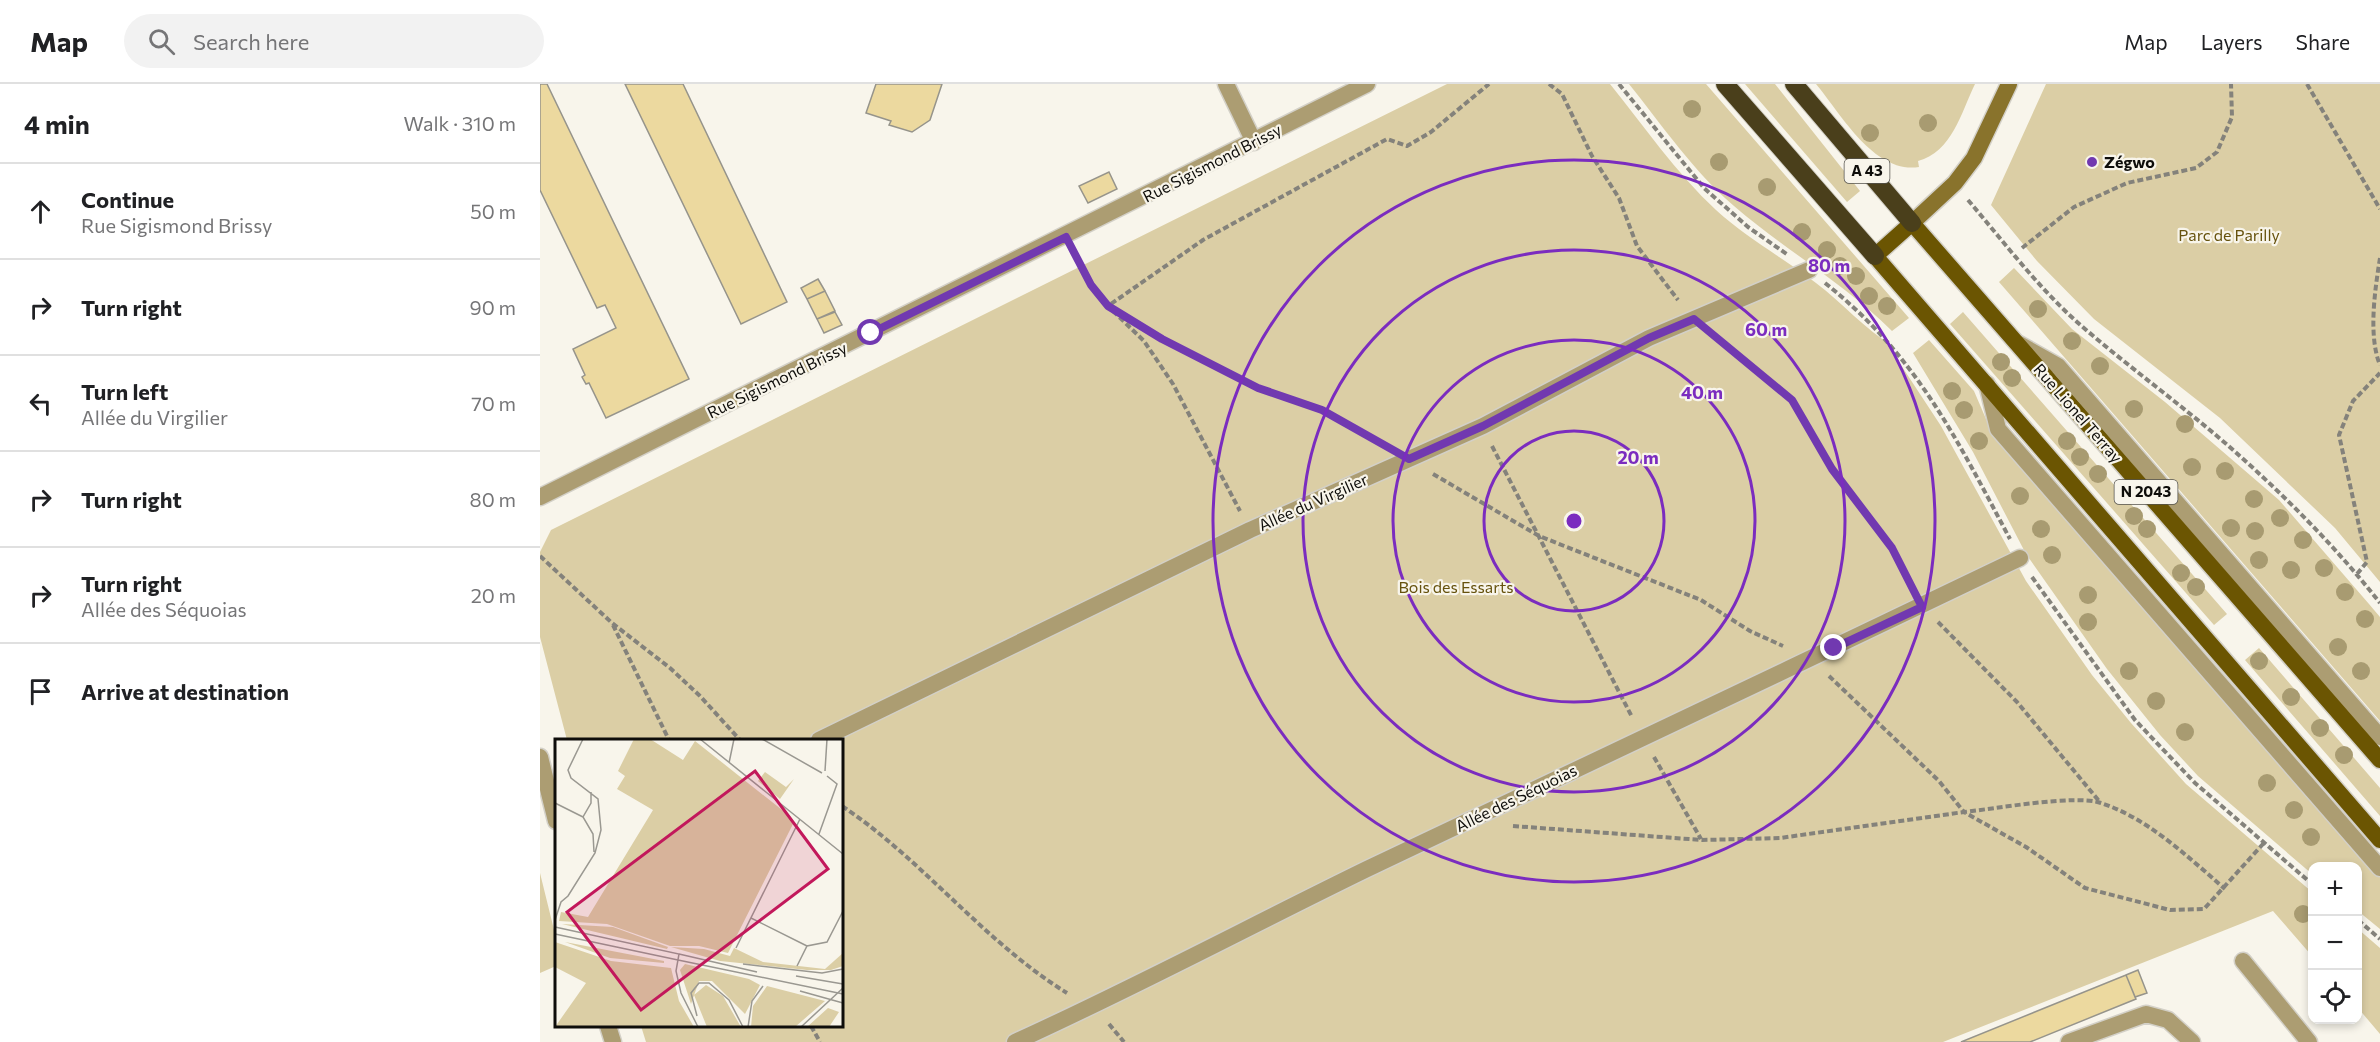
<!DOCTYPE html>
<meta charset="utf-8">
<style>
:root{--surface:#fff;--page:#f2f2f2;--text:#202124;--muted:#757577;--line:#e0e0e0}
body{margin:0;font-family:Commissioner,sans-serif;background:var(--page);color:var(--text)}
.controls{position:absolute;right:18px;bottom:18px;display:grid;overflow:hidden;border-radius:12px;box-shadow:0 3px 9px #0003}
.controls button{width:54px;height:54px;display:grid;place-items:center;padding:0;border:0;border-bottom:2px solid var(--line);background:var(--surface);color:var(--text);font:30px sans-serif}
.stop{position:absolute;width:18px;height:18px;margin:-14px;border:4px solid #7139b0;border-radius:50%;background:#fff}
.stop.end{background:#7139b0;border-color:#fff;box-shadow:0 2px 6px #0008}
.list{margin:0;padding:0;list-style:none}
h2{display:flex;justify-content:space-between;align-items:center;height:78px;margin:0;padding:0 24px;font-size:26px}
h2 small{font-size:20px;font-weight:400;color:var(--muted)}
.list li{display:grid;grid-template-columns:39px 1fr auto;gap:18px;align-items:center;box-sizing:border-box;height:96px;padding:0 24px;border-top:2px solid var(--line)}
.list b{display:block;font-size:22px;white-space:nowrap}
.list p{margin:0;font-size:20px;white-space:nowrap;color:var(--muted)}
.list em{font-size:20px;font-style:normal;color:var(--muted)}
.icon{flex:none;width:33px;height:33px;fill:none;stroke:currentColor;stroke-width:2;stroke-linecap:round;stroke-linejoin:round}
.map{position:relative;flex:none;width:1840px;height:958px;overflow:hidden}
header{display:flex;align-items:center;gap:36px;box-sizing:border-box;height:84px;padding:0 30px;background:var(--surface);border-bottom:2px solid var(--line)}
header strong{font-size:28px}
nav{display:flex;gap:33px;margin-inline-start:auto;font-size:21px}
.search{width:420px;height:54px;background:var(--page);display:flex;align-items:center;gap:15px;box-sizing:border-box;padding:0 21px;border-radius:33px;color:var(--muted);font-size:22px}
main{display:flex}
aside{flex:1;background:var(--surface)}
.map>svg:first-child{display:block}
</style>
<header>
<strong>Map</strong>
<div class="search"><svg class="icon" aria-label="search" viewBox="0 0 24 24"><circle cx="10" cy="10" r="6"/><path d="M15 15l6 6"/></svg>Search here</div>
<nav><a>Map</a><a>Layers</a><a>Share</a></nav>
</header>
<main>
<aside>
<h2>4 min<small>Walk · 310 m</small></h2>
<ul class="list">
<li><svg class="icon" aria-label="ahead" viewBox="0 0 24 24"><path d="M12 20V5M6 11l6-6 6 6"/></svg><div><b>Continue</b><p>Rue Sigismond Brissy</p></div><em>50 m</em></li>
<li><svg class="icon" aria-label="right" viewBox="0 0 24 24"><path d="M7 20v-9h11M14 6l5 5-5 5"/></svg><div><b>Turn right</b></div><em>90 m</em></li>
<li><svg class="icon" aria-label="left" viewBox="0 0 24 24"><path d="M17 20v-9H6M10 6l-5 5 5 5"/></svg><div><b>Turn left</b><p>Allée du Virgilier</p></div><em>70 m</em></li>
<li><svg class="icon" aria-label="right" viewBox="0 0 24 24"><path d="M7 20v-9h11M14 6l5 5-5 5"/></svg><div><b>Turn right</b></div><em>80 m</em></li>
<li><svg class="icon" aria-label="right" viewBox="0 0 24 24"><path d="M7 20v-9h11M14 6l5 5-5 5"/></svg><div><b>Turn right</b><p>Allée des Séquoias</p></div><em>20 m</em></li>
<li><svg class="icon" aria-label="arrive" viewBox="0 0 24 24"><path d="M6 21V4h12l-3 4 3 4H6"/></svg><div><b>Arrive at destination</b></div></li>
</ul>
</aside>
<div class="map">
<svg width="1840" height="958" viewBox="0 0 1840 958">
<rect width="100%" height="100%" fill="#f8f5eb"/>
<path fill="#dbcea5" d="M 907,0 L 1070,0 C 1104,42 1136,89 1176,126 C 1207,154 1243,174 1276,199 C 1303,219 1324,245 1353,262 L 1355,272 L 1401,342 L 1486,497 L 1552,591 L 1591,639 L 1646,700 L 1772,808 L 1772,872 L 1733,827 L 1403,958 L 106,958 L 101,942 L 302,942 L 302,656 L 27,656 L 0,553 L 0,468 L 11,446 Z
M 1089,0 L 1166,0 L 1369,234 L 1352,247 C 1304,199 1245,166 1194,122 C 1153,87 1122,41 1089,0 Z
M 1205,0 L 1235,0 L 1320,107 L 1307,118 Z
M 1276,0 L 1435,0 C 1421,29 1412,68 1378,77 L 1379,83 C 1334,90 1301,30 1276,0 Z
M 1506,0 L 1840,0 L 1840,498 L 1795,444 L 1680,334 L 1554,235 L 1497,177 L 1451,121 Z
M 1474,184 L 1532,245 L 1625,318 L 1739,416 L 1829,520 L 1840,533 L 1840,637 L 1459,198 Z
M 1423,228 L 1687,530 L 1674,541 L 1410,240 Z
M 1389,256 L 1434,307 L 1452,349 L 1840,792 L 1840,845 L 1818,827 L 1818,782 L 1772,782 L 1772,790 L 1658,692 L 1620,651 L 1567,585 L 1486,470 L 1433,368 L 1373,269 Z
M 1719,564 L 1840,704 L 1840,732 L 1705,576 Z
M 0,789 L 16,854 L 16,882 L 0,889 Z
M 1818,845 L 1840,864 L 1840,950 L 1818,924 Z"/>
<path fill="#ecd99f" stroke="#96948b" stroke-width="1.5" d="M 0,0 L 7,0 L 149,295 L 66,334 L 49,299 L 46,300 L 42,293 L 45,291 L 33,265 L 76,244 L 65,221 L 57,224 L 0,106 Z
M 85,0 L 143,0 L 247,218 L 201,240 Z
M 336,0 L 402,0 L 390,36 L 372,48 L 349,41 L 351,37 L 326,29 Z
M 569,88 L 577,105 L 548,119 L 539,102 Z
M 278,195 L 285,207 L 267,215 L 261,204 Z
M 285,207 L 295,227 L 277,235 L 267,215 Z
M 295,228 L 302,241 L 284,249 L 277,235 Z
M 1598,886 L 1607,909 L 1595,913 L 1586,891 Z
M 1586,891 L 1596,915 L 1490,958 L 1421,958 Z"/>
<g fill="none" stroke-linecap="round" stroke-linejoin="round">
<g stroke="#d3d0c7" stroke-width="19">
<path id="service" d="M 1479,260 L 1518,282 L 1840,653
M 1447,300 L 1458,345 L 1840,784
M 1703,877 L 1769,958
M 1529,958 L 1606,930 L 1628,936 L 1652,958"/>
</g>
<g stroke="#d3d0c7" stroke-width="19">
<path id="pedestrian" d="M 279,656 L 710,446 L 943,342 L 1109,254 L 1269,186
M 475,958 C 594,904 710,842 827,785 C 1044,681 1263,579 1480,474"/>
</g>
<g stroke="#d3d0c7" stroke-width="19">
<path id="minor" d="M 686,0 L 714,58
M 0,413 L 827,0
M 0,673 L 16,737
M 68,942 L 73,958"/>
</g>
<g stroke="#d3d0c7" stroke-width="19">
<path id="secondary" d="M 1372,139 L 1415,99 L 1434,74 L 1469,0"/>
</g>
<g stroke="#d3d0c7" stroke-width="19">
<path id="primary" d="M 1840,676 L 1372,139 L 1335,172 L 1840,756"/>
</g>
<g stroke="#d3d0c7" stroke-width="20">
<path id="motorway" d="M 1185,0 L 1335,172
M 1254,0 L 1372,139"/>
</g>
<path stroke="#84827b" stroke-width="4" stroke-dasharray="6 3" stroke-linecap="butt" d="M 1009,0 L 1022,10 L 1052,72 L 1079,114 L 1097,162 L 1138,216
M 1079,0 L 1164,104 L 1208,143 L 1248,171
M 1767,0 L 1840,125
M 1428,116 C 1463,157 1497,202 1537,238 C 1587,282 1642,321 1692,365 C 1745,412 1796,463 1840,519
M 1482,164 L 1534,123 L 1587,99 L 1656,84 L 1677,68 L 1692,33 L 1691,0
M 535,170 L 551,201 L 568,221
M 1840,174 C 1835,205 1828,252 1840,281
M 1285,199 C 1377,272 1416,354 1470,455
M 573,227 L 604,257 L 633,300 L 700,427
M 1173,251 L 1252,316 L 1292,385 L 1352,464 L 1371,501
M 845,362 L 782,326 L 718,304 L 622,255 L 568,222 L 663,156 L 847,55 L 867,62 L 891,48 L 949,0
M 952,362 L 1092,633
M 893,390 L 999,452 L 1161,516 L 1210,547 L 1243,562
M 0,472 L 72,539 L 130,584 L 160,612 L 200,656
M 1817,490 L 1827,478 L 1799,351 L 1813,317 L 1840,289
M 1492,493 L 1595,636 L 1655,699 L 1772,800
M 1398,538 L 1477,618 L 1559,717
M 73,541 L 129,656
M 1289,592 L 1399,697 L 1424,728 C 1454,725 1536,710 1561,719 C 1609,735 1648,773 1685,805
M 1114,673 L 1161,755
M 302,722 C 383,776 443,857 527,909
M 973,742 L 1162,756 L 1240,754 L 1424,728 L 1486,763 L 1545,804 L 1630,826 L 1664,825 L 1723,760
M 1818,836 L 1840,855
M 569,940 L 584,958
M 271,942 L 280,958"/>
<use href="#service" stroke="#ac9d72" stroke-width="16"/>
<use href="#pedestrian" stroke="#ac9d72" stroke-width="16"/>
<use href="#minor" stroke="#ac9d72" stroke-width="16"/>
<use href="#secondary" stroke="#89732c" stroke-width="16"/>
<use href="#primary" stroke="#6b5502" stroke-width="16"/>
<use href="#motorway" stroke="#4a3f1b" stroke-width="18"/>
</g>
<g fill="#a89b71">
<circle cx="1152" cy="25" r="9"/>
<circle cx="1388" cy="39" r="9"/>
<circle cx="1330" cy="49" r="9"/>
<circle cx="1179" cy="78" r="9"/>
<circle cx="1227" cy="103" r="9"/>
<circle cx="1262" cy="148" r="9"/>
<circle cx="1287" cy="166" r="9"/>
<circle cx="1300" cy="182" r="9"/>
<circle cx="1316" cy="192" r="9"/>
<circle cx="1329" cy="212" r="9"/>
<circle cx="1347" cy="222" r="9"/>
<circle cx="1498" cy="225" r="9"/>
<circle cx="1532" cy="257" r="9"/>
<circle cx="1461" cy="278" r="9"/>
<circle cx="1560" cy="282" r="9"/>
<circle cx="1472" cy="294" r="9"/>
<circle cx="1412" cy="307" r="9"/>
<circle cx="1594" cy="325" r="9"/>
<circle cx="1424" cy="326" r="9"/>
<circle cx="1645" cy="340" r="9"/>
<circle cx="1439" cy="357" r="9"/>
<circle cx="1527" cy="357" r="9"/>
<circle cx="1540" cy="373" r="9"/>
<circle cx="1652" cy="383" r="9"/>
<circle cx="1685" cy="387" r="9"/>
<circle cx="1558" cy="390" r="9"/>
<circle cx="1480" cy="412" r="9"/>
<circle cx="1714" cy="415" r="9"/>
<circle cx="1594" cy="432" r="9"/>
<circle cx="1740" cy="434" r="9"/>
<circle cx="1691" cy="444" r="9"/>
<circle cx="1501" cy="445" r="9"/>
<circle cx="1607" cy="445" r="9"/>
<circle cx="1715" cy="447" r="9"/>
<circle cx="1763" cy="456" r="9"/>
<circle cx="1512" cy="471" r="9"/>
<circle cx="1719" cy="476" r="9"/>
<circle cx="1784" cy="484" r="9"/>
<circle cx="1751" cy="486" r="9"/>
<circle cx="1641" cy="489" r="9"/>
<circle cx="1656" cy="503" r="9"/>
<circle cx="1805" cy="508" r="9"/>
<circle cx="1548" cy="511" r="9"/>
<circle cx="1825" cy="535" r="9"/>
<circle cx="1548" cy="538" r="9"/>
<circle cx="1798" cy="563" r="9"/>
<circle cx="1719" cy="577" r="9"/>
<circle cx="1589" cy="587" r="9"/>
<circle cx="1821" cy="587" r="9"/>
<circle cx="1751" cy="613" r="9"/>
<circle cx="1616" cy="617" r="9"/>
<circle cx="1780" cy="644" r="9"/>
<circle cx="1645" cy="648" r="9"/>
<circle cx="1804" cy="671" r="9"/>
<circle cx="1727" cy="699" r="9"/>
<circle cx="1754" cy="726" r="9"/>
<circle cx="1771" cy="753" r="9"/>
<circle cx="1763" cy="830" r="9"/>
</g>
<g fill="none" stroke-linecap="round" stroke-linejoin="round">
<path stroke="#7139b0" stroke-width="8" d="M 331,249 L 526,153 L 551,201 L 568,222 L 622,255 L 718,304 L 782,326 L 869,375 L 943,342 L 1109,254 L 1154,235 L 1252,316 L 1292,385 L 1352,464 L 1382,523 L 1294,564"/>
</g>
<g fill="none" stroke="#7b2cbf" stroke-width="3">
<circle cx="1034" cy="437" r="90"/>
<circle cx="1034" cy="437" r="181"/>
<circle cx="1034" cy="437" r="271"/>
<circle cx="1034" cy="437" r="361"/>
</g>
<circle fill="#7139b0" stroke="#f8f5eb" stroke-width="2" cx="1552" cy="78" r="6"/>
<g text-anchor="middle" stroke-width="4.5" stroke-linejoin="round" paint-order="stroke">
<g fill="#f8f5eb" stroke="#54534e" stroke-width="1.5">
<rect x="1304.5" y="75" width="45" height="24" rx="4.5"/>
<rect x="1574.5" y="396" width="63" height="24" rx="4.5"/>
</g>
<g font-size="15" font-weight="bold" fill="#0e0d0a">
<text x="1327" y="92">A 43</text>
<text x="1606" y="413">N 2043</text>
</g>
<g font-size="16" font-weight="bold" fill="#0e0d0a" stroke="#f8f5eb" text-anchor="start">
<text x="1564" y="84">Zégwo</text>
</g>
<g font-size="16" fill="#0e0d0a" stroke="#f8f5eb">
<text transform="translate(672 79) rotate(-27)" y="6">Rue Sigismond Brissy</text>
<text transform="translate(237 296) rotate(-26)" y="6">Rue Sigismond Brissy</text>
<text transform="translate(1538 329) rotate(49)" y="6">Rue Lionel Terray</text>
<text transform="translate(773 418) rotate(-24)" y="6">Allée du Virgilier</text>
<text transform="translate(976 714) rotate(-26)" y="6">Allée des Séquoias</text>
</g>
<g font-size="16" fill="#66520d" stroke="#f8f5eb">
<text x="1689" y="157">Parc de Parilly</text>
<text x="916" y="509">Bois des Essarts</text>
</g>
</g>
<g transform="translate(15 655)">
<rect width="288" height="288" fill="#f8f5eb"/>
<path d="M 79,0 L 95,0 L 128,21 L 140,2 L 236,78 L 238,85 L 173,214 L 144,207 L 115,207 L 52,185 L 4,182 L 6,173 L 33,178 L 98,71 L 62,50 L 70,37 L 63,32 ZM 210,33 L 231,48 L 239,40 L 225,60 L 203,42 ZM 7,185 L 58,188 L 113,208 L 112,210 ZM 0,203 L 56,222 L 116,229 L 124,262 L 139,288 L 0,288 L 31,244 L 0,228 ZM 10,203 L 109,222 L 109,224 L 55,219 ZM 116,208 L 149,210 L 175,217 L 179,209 L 208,223 L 270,230 L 288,214 L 288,227 L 276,231 L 252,231 L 165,222 ZM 130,225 L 194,240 L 205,246 L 190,275 L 157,242 L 144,242 L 136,265 L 125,231 ZM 151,246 L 168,257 L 186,288 L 152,288 L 139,256 ZM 212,247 L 270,262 L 240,288 L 196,288 L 198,267 ZM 273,269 L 284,273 L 274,288 L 252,288 Z" fill="#dbcea5"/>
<path fill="none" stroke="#9a9891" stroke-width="1.5" d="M 145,0 L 288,115M 207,0 L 267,34M 174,24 L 179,0M 270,32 L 272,0M 36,53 L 36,64 L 28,78 L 38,95 L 39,113M 0,64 L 28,78M 264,95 L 282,45 L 272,37M 196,179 L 252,207M 0,181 L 6,163 L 13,157 L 40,114 L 46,91 L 43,60 L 16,39 L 13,31 L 28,0M 0,188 L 124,215 L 121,232 L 126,254 L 143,288M 0,195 L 123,221M 181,209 L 245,80M 124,215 L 202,233M 123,221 L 288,255M 188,225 L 267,234 L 288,230M 242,227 L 252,207 L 272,203 L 288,172M 241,237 L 288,245M 245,252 L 288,264M 142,277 L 136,254 L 144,244 L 154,244 L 174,261 L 188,288M 193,288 L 197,262 L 208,247M 246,288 L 288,249"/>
<path fill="#c2185b" fill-opacity="0.15" stroke="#c2185b" stroke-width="3" d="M 200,32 L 273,130 L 86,271 L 12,173 Z"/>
<rect width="288" height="288" fill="none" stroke="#0e0d0a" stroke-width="3"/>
</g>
<circle cx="1034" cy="437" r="9" fill="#7b2cbf" stroke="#f8f5eb" stroke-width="3"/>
<g font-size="18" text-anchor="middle" font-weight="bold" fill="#7b2cbf" stroke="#f8f5eb" stroke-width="4.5" stroke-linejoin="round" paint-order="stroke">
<text x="1289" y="188">80 m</text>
<text x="1226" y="252">60 m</text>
<text x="1162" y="315">40 m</text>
<text x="1098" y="380">20 m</text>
</g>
</svg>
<div class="controls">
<button>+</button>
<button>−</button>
<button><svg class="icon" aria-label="locate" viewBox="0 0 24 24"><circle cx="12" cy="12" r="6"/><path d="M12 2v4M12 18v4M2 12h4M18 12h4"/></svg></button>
</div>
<div class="stop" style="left:331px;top:249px"></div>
<div class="stop end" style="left:1294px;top:564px"></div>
</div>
</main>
